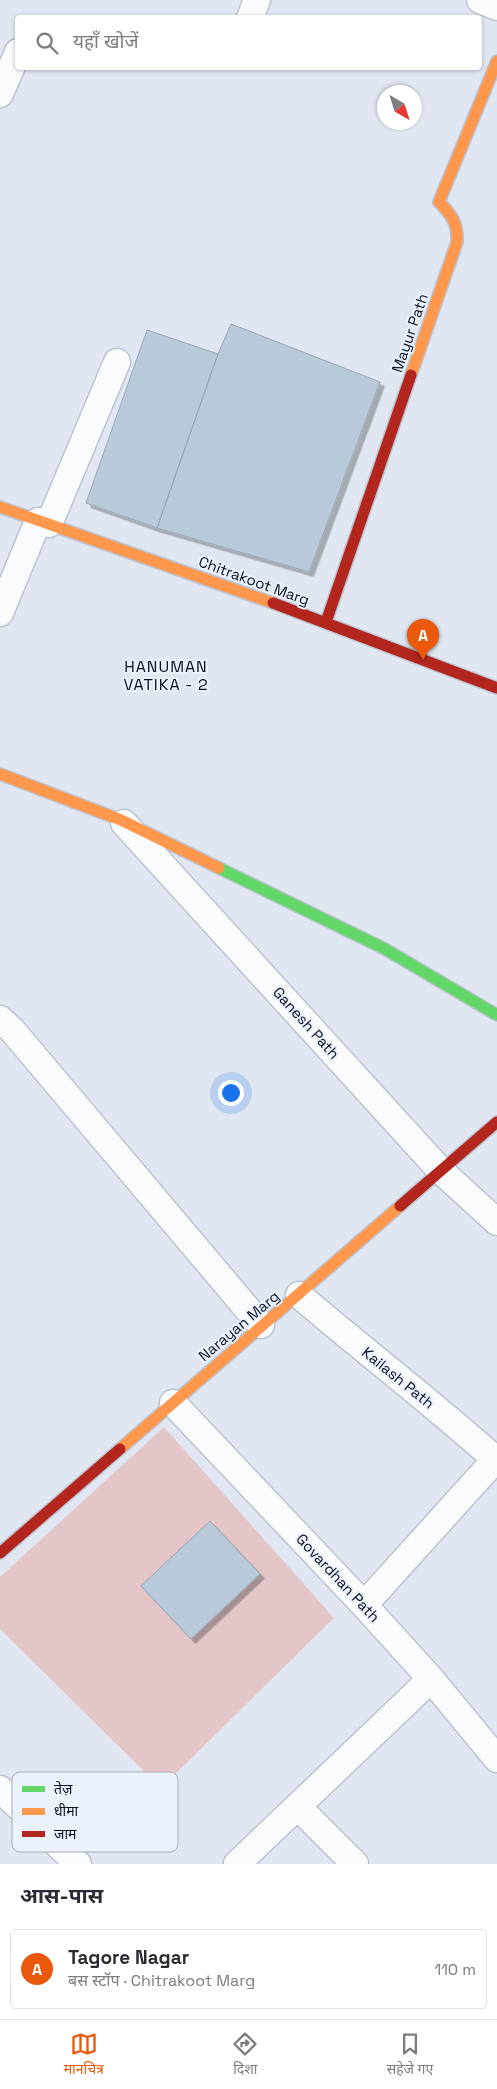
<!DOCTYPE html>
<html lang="hi">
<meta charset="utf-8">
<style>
:root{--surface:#fff;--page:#f7f7f7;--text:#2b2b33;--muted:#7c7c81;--line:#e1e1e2;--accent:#ea580c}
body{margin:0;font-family:"Space Grotesk","Noto Sans Devanagari",sans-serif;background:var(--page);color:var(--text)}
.compass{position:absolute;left:377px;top:85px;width:45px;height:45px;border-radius:50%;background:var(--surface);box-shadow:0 1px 4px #0004;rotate:141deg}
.you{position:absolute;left:230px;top:1092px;width:18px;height:18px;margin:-12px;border:4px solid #fff;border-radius:50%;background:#1a73e8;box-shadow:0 0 0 8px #1a73e833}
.badge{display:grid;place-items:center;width:32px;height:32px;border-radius:50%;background:var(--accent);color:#fff;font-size:16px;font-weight:700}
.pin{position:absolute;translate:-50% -41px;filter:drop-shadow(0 1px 2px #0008)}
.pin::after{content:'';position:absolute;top:26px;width:18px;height:15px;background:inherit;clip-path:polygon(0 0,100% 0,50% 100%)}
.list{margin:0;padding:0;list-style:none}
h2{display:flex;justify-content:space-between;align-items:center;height:65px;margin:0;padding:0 20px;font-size:21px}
h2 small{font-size:16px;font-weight:400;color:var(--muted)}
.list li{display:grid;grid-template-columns:32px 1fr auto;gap:15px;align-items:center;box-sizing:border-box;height:80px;margin:0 10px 10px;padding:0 10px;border:1px solid var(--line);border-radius:5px}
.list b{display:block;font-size:19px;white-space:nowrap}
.list p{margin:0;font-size:16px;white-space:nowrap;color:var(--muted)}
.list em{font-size:16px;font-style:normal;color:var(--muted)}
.icon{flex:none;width:28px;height:28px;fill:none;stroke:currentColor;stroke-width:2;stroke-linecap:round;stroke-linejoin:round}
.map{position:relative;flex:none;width:497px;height:1864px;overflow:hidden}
.search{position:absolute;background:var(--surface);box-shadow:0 1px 4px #0004;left:15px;right:15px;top:15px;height:55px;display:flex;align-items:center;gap:12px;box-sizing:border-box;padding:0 18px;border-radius:5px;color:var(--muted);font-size:19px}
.sheet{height:155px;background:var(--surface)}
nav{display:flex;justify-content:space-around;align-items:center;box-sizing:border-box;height:70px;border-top:1px solid var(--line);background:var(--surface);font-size:14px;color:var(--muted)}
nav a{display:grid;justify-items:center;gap:2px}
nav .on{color:var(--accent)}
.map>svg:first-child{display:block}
</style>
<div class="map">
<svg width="497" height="1864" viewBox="0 0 497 1864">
<defs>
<filter id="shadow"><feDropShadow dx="4.5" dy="4.5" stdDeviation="0" flood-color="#0004"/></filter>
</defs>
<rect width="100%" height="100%" fill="#e1e7f2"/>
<path fill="#e4c5c8" d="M 164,1427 L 334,1618 L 161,1788 L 0,1629 L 0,1577 Z"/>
<path fill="#b8cada" stroke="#99a6b2" filter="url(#shadow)" d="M 231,324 L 380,382 L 309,572 L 157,528 L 218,354 Z
M 147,330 L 218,354 L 157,528 L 86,503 Z
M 210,1521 L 260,1574 L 191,1639 L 141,1586 Z"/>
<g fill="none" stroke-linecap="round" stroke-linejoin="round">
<g stroke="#bbc3d1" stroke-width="29">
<path id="street" d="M 480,0 L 497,7
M 250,18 L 257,0
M 0,94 L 18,52
M 49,524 L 117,362
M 0,613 L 38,521
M 124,823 L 441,1171 L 497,1222
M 0,1019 L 12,1030 L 261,1325
M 299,1295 C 364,1351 433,1403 497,1461
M 173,1403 L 364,1605 L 431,1679 L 497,1759
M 364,1605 L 495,1460
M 0,1789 L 78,1864
M 298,1807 L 355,1864
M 237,1864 L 431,1679"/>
</g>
<g stroke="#bbc3d1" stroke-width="14">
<path id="fast" d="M 219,868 L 385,949 L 497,1015"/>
</g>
<g stroke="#bbc3d1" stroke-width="14">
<path id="slow" d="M 411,375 L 457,242 C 458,224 452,215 439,202 L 497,61
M 0,507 L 273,603
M 0,774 L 121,820 L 219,868
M 120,1449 L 400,1206"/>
</g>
<g stroke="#bbc3d1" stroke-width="14">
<path id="jam" d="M 273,603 L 497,688
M 326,622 L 411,375
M 400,1206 L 497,1122
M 0,1553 L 120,1449"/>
</g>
<use href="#street" stroke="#fafbfd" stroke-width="26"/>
<use href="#fast" stroke="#63d668" stroke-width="11"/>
<use href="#slow" stroke="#ff974d" stroke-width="11"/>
<use href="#jam" stroke="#b3261e" stroke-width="11"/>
</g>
<g text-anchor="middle" stroke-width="4" stroke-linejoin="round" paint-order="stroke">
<g font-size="15" fill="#060f20" stroke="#ecf2fc">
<text transform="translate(410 333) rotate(-71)" y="5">Mayur Path</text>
<text transform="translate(254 581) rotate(20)" y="5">Chitrakoot Marg</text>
<text transform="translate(306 1023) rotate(48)" y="5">Ganesh Path</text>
<text transform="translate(239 1326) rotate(-40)" y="5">Narayan Marg</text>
<text transform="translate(398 1378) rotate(39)" y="5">Kailash Path</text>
<text transform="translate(338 1578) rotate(47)" y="5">Govardhan Path</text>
</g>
<g font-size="16" letter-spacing="1" fill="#060f20" stroke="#ecf2fc">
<text x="166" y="672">HANUMAN<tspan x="166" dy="18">VATIKA - 2</tspan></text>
</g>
</g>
<rect x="12" y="1772" width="166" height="80" rx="8" fill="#ecf2fc" stroke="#a7aeba" stroke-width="1"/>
<rect x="22" y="1786" width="23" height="6" fill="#63d668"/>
<rect x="22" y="1808" width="23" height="7" fill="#ff974d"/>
<rect x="22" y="1831" width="23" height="6" fill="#b3261e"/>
<g font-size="14" fill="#060f20">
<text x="54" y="1794">तेज़</text>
<text x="54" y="1816">धीमा</text>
<text x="54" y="1839">जाम</text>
</g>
</svg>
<svg class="compass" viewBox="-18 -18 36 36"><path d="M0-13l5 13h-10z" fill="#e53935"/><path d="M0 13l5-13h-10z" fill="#7c7c81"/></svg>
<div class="you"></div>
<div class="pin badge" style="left:423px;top:660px">A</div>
<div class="search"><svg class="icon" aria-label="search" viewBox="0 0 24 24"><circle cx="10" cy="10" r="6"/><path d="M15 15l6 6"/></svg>यहाँ खोजें</div>
</div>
<section class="sheet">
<h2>आस-पास<small></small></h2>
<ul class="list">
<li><span class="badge">A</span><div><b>Tagore Nagar</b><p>बस स्टॉप · Chitrakoot Marg</p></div><em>110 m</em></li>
</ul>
</section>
<nav>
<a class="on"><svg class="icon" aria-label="map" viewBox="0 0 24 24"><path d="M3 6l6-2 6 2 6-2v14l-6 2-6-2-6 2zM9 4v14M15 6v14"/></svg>मानचित्र</a>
<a><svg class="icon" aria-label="directions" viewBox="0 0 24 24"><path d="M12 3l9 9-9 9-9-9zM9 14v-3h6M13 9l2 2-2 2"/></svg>दिशा</a>
<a><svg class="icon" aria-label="saved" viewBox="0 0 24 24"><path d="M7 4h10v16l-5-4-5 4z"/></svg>सहेजे गए</a>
</nav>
